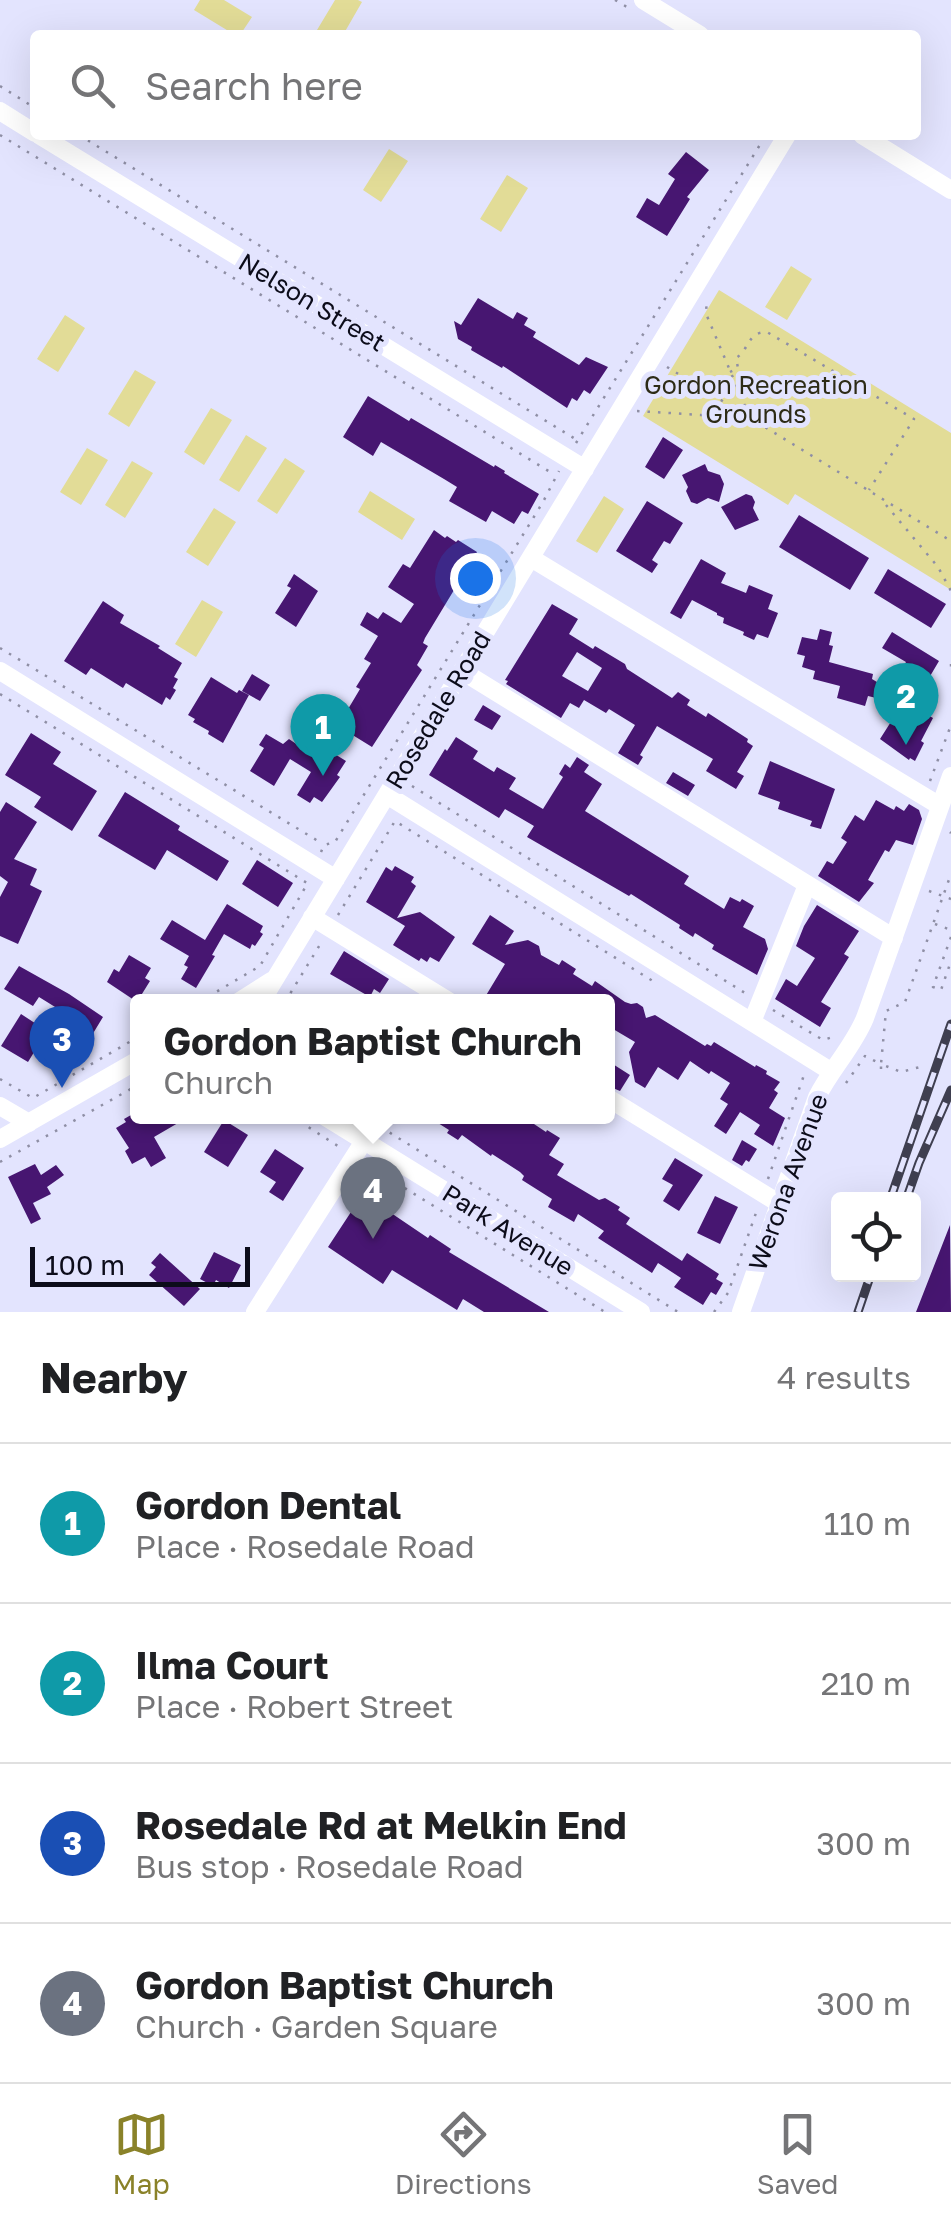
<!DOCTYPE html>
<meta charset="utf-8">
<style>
:root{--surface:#fff;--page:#f6f6f6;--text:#202124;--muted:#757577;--line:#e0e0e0;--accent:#8a8229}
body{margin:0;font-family:"Golos Text",sans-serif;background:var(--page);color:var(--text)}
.controls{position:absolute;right:30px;bottom:30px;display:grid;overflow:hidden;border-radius:10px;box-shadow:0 10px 40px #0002}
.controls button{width:90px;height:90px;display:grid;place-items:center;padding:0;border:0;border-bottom:2px solid var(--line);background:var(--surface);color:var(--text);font:50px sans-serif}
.scale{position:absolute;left:30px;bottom:25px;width:220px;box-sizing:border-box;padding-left:10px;border:5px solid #0c0c1a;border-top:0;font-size:28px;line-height:35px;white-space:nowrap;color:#0c0c1a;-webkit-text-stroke:8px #e3e4fe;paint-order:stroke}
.you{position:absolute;left:475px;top:578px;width:35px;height:35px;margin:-25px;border:8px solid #fff;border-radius:50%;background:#1a73e8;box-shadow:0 0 0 15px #1a73e833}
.badge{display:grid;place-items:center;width:65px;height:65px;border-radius:50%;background:var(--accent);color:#fff;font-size:32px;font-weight:700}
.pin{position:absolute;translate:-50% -82px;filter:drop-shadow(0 2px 5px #0008)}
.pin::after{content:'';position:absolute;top:52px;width:35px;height:30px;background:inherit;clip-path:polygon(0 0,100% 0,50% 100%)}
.popup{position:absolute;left:130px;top:994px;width:485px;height:130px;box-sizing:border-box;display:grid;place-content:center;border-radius:10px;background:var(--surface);filter:drop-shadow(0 2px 8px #0005);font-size:32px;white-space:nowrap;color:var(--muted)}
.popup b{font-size:38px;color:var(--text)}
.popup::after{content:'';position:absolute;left:50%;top:100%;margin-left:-20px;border:20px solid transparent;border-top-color:var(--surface)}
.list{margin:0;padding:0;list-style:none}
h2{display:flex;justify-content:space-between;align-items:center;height:130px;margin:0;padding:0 40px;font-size:42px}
h2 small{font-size:32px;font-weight:400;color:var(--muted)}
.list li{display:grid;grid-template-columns:65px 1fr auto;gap:30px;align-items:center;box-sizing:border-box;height:160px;padding:0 40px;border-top:2px solid var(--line)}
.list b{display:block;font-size:38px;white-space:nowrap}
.list p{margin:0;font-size:32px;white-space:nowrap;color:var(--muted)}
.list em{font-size:32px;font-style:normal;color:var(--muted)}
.icon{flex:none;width:55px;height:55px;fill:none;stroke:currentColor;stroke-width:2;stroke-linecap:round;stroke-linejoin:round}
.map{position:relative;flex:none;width:951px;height:1312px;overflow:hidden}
.search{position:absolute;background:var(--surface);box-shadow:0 10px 40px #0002;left:30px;right:30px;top:30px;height:110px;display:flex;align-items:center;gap:25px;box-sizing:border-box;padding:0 35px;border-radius:10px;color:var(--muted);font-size:38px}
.sheet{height:770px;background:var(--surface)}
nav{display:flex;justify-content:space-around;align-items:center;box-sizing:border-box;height:140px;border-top:2px solid var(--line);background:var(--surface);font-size:28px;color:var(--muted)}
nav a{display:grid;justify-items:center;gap:5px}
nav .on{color:var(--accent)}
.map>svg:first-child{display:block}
</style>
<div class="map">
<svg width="951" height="1312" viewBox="0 0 951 1312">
<rect width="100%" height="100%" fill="#e3e4fe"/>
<path fill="#e2dc97" d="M 200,0 L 224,0 L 252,17 L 240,35 L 235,35 L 194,10 Z
M 335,0 L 358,0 L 362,2 L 343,35 L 314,35 Z
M 389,149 L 408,161 L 381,202 L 363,190 Z
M 507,175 L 528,188 L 501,232 L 480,219 Z
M 791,266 L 812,279 L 787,320 L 765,307 Z
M 719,290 L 951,433 L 951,590 L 795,494 L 788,505 L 643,416 Z
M 65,315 L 85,328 L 58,372 L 37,359 Z
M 135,370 L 156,382 L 129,427 L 108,414 Z
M 211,408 L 232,420 L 204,465 L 184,452 Z
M 246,435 L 267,448 L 239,492 L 219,480 Z
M 87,448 L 108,460 L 81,505 L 60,492 Z
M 285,458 L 305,471 L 277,514 L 257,501 Z
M 132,461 L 153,473 L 125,518 L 105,505 Z
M 370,491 L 415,519 L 402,540 L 358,512 Z
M 604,496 L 624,509 L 597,553 L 576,541 Z
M 214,508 L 236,522 L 208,566 L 186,552 Z
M 202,600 L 223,612 L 196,657 L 175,644 Z"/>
<path fill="#471671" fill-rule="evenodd" d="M 686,152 L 709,170 L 687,197 L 690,199 L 667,236 L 636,217 L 647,198 L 659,205 L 675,179 L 668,174 Z
M 478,298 L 513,319 L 517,312 L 528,318 L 524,325 L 536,332 L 533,337 L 579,365 L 586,357 L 608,367 L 590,394 L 584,390 L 577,401 L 572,398 L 567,408 L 503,366 L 502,368 L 471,350 L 472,347 L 458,339 L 454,321 L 461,325 Z
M 368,396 L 409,421 L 411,418 L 494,467 L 495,465 L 505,471 L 504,473 L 539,494 L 528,514 L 522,511 L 514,524 L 492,511 L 486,522 L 449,501 L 457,487 L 444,479 L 381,442 L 373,456 L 343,437 Z
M 663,437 L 683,450 L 664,479 L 645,467 Z
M 705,464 L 708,471 L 720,475 L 724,484 L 719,502 L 708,498 L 697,504 L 691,502 L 686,491 L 688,487 L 682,475 Z
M 746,494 L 752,496 L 755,502 L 753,508 L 759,520 L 735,530 L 721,507 Z
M 647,501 L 683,523 L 670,544 L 664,541 L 652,560 L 658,564 L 652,573 L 616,551 Z
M 799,515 L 869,558 L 850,590 L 779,547 Z
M 434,530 L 445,538 L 447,536 L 456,542 L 458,540 L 477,552 L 425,638 L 423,643 L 428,646 L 417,665 L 422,670 L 372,747 L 338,726 L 360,689 L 356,687 L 371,663 L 364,659 L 378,636 L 360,625 L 367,612 L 378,619 L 383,612 L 401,623 L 414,604 L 388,587 L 403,564 L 410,568 Z
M 701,559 L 726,573 L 721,583 L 746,593 L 749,585 L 773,595 L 768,609 L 778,613 L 768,638 L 757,634 L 754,640 L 743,635 L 744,632 L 723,623 L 724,618 L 717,615 L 717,613 L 692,600 L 681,619 L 670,613 Z
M 888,569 L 946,604 L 931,628 L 874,593 Z
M 294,574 L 318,591 L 296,627 L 275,613 L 291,588 L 287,586 Z
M 103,601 L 124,615 L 120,623 L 160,646 L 158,648 L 182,663 L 174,677 L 178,679 L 173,688 L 176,690 L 170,700 L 166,697 L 162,705 L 126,683 L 123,688 L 91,668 L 86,675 L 64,661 Z
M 552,604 L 578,619 L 569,634 L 593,649 L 595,646 L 625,664 L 627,669 L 672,698 L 678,692 L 690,700 L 687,705 L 706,717 L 708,713 L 748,739 L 747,742 L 753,746 L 737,772 L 744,776 L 736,789 L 706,771 L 713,759 L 657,726 L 640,755 L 643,757 L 638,765 L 618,753 L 635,725 L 609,709 L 606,713 L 584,700 L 579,708 L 570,703 L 561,718 L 506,684 L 508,681 L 505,680 ZM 577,652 L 602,668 L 588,691 L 562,676 Z
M 820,629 L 832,632 L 829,645 L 833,646 L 829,662 L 873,674 L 872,679 L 890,690 L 906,662 L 882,648 L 892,632 L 939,661 L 926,683 L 932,687 L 929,693 L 936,698 L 926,714 L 933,718 L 921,741 L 924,743 L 915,761 L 910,758 L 909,760 L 880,739 L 894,717 L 890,715 L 897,703 L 868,696 L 865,706 L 837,698 L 840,686 L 813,679 L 815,671 L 802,667 L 805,656 L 797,654 L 802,637 L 817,640 Z
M 252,674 L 270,685 L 260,701 L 242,691 Z
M 211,677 L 237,693 L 239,690 L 249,695 L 223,743 L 208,734 L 209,731 L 193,722 L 195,719 L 188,715 Z
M 483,705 L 501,716 L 492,730 L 474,720 Z
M 31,733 L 61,752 L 53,764 L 97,791 L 72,831 L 34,807 L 41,797 L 5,775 Z
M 266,734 L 283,744 L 289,739 L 318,759 L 325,748 L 346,761 L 337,775 L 340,777 L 322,802 L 314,797 L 310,803 L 297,795 L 311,772 L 290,759 L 274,786 L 250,771 L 264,748 L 259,745 Z
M 456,737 L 478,751 L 473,759 L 494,772 L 497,767 L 516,778 L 509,789 L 543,809 L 563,777 L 559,774 L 565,764 L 570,768 L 577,757 L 589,765 L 584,772 L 602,784 L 585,811 L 689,876 L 684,884 L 724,909 L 730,897 L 740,902 L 742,899 L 754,906 L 743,927 L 765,939 L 768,949 L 757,975 L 712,949 L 714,945 L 695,933 L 693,937 L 679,928 L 680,925 L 631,894 L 629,896 L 527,837 L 534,826 L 505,809 L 499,818 L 429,775 L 445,749 L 447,751 Z
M 770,761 L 835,789 L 821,829 L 810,826 L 812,821 L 778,809 L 780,802 L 758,794 Z
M 673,772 L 695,785 L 688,796 L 666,783 Z
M 125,792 L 180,826 L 178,830 L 229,861 L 217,881 L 167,850 L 155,870 L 98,836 Z
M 876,800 L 894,810 L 896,806 L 904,811 L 909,804 L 919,810 L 922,819 L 913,845 L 896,840 L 889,852 L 885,850 L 868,880 L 874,883 L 859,902 L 818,876 L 827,861 L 833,864 L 847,842 L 841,838 L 855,815 L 864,821 Z
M 6,802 L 37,822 L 14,859 L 37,869 L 30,885 L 42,891 L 18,944 L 0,936 L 0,897 L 8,882 L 0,876 L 0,812 Z
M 257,860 L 293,883 L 278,907 L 242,884 Z
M 395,866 L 414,877 L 411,882 L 416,886 L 397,918 L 420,912 L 455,937 L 439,962 L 430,957 L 427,962 L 421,958 L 419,961 L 393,945 L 405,926 L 366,902 L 386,867 L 392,871 Z
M 227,904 L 263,926 L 260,932 L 263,934 L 255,946 L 252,944 L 250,949 L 224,934 L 212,955 L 215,956 L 196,988 L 181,979 L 188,967 L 184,965 L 189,956 L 160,939 L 172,920 L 205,940 Z
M 817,905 L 859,931 L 844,954 L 849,957 L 821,1002 L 831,1008 L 820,1027 L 775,999 L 786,979 L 797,986 L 815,958 L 796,946 L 804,926 Z
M 490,915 L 514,931 L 505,945 L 528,940 L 539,946 L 541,955 L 559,965 L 562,960 L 576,969 L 573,974 L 592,986 L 595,981 L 625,1002 L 631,1004 L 637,1003 L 643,1007 L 646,1018 L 655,1015 L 705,1046 L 707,1044 L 711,1046 L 714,1042 L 755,1067 L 756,1065 L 767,1071 L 766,1074 L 780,1082 L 774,1090 L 778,1093 L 769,1108 L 785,1118 L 773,1146 L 754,1134 L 760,1125 L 740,1112 L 726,1134 L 714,1126 L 728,1104 L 720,1099 L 730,1083 L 711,1071 L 709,1074 L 690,1061 L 678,1080 L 658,1067 L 645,1088 L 635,1082 L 629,1052 L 635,1042 L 608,1026 L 608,1002 L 482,1002 L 505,964 L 472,944 Z
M 344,951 L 389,979 L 380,993 L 374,989 L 370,997 L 330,974 Z
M 129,955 L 151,968 L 145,978 L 150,981 L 137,1002 L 107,982 L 114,969 L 119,972 Z
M 19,966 L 69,994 L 103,1017 L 89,1040 L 63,1023 L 68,1015 L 39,997 L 33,1006 L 4,989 Z
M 21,1014 L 47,1031 L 28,1062 L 1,1046 Z
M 608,1061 L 630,1075 L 620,1091 L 608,1086 Z
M 138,1111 L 138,1116 L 190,1116 L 154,1137 L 166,1158 L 151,1167 L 145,1157 L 132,1164 L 125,1151 L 129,1148 L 116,1128 L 126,1122 L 124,1119 Z
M 427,1116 L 522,1116 L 546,1132 L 547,1130 L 560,1138 L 549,1155 L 564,1164 L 557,1175 L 599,1200 L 605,1198 L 620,1207 L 618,1210 L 630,1218 L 626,1224 L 682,1261 L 687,1253 L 719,1274 L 716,1279 L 723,1283 L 716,1295 L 711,1292 L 703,1305 L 674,1287 L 681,1278 L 658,1263 L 652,1273 L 598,1238 L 604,1231 L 578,1214 L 574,1222 L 548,1207 L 552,1199 L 522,1180 L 524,1176 L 520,1172 L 492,1154 L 491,1156 L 462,1135 L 458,1140 L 447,1133 L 449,1130 Z
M 224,1120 L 248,1135 L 228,1167 L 204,1152 Z
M 742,1140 L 757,1149 L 749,1162 L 746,1160 L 742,1166 L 732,1160 Z
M 275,1149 L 304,1168 L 283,1201 L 269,1192 L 276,1182 L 260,1172 Z
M 675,1158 L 703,1175 L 679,1211 L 663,1201 L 673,1185 L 662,1179 Z
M 35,1164 L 41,1175 L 56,1165 L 64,1175 L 47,1187 L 51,1194 L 33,1203 L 41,1219 L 31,1224 L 8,1177 Z
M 366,1196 L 428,1238 L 430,1235 L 451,1249 L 449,1252 L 549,1312 L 484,1312 L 463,1299 L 457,1310 L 392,1270 L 383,1284 L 328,1247 L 351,1212 L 355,1214 Z
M 715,1196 L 738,1207 L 720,1244 L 697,1233 Z
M 950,1225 L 951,1312 L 916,1312 Z
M 214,1252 L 241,1265 L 229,1288 L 216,1280 L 213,1286 L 200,1279 Z
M 160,1253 L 200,1289 L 184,1306 L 149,1275 L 156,1267 L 151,1263 Z"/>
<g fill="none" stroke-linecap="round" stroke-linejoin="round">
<path stroke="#8f8fa5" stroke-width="2.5" stroke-dasharray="2.5 8" stroke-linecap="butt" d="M 615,0 L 627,7
M 0,86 L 35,108
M 0,135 L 555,475
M 79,135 L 577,440
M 667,367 L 951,541
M 730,372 L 738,368 L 736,358 C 750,349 747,332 767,332 L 914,419 L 869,490
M 637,411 L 750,418 L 707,316 L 706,303
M 576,443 L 766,135
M 886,505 L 938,567 L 951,591
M 0,648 L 323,844
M 951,664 L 951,667
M 0,694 L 307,883
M 930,781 L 951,725
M 412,786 L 745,993
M 950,832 L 951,833
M 321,852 L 324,845 L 335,842 L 543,502 L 559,471
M 929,891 L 951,899
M 338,915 L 395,821 L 656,983
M 935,924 L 951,930
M 951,937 L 933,987 L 941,990 L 951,961
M 199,1002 L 260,966 L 306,886
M 285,1002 L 321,943
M 773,1010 L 823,1040 L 836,1036
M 881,1069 L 881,1064 L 901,1072 L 920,1067
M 0,1079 L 33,1098 L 138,1037
M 846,1083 L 865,1056 L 881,1064 L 886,1011 L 905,1002 L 951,874
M 291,1116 L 341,1148
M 363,1116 L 678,1312
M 0,1162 L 138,1085
M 369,1166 L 605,1312
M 768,1179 L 804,1075 L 803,1074
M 714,1312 L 728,1293 L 757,1210"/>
<path stroke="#fff" stroke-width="18" d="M 643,0 L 700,35
M 0,111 L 35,133
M 39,135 L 585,469
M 862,135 L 951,190
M 531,558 L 940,806
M 0,671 L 336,879
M 462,671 L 894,938
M 387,795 L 832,1072
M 312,917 L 450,1002
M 238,1002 L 271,981
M 261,1002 L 787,135
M 752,1022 L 807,885
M 608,1098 L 780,1204
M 0,1106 L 29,1123
M 324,1116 L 641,1312
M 0,1139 L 138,1060
M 255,1312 L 364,1141
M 741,1312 L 817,1097 C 831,1069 853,1047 865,1018 L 951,776"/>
<g stroke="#3f3f50" stroke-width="9">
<path id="rail" d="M 890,1200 L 951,1024
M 906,1200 L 919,1163 L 951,1090
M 858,1312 L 871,1274"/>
</g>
<use href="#rail" stroke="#e3e4fe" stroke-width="5" stroke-dasharray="15" stroke-linecap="butt"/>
</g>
<g text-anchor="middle" stroke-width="10" stroke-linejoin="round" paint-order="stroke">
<g font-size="25" fill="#0c0c1a" stroke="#e3e4fe">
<text transform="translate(312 302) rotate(31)" y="9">Nelson Street</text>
<text transform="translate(438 710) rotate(-59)" y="9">Rosedale Road</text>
<text transform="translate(788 1182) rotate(-70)" y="9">Werona Avenue</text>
<text transform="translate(508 1230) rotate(32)" y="9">Park Avenue</text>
</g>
<g font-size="25" fill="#2d2b16" stroke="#e3e4fe">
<text x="756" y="394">Gordon Recreation<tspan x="756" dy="29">Grounds</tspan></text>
</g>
</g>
</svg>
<div class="controls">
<button><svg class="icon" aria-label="locate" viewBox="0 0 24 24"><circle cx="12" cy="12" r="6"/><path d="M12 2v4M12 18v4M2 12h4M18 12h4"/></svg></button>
</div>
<div class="scale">100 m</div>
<div class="you"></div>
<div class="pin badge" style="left:323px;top:776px;background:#0f9aa8">1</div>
<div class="pin badge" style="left:906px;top:745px;background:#0f9aa8">2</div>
<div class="pin badge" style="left:62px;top:1088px;background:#1a4fb4">3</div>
<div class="pin badge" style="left:373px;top:1239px;background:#6b7280">4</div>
<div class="popup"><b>Gordon Baptist Church</b>Church</div>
<div class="search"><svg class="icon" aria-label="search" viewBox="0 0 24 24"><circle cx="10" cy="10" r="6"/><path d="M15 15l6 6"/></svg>Search here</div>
</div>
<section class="sheet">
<h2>Nearby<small>4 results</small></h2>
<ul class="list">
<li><span class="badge" style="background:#0f9aa8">1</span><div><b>Gordon Dental</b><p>Place · Rosedale Road</p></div><em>110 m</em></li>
<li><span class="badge" style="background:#0f9aa8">2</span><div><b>Ilma Court</b><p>Place · Robert Street</p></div><em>210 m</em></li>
<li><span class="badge" style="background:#1a4fb4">3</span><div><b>Rosedale Rd at Melkin End</b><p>Bus stop · Rosedale Road</p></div><em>300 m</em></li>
<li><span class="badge" style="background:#6b7280">4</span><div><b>Gordon Baptist Church</b><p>Church · Garden Square</p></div><em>300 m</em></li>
</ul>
</section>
<nav>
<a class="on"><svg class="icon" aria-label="map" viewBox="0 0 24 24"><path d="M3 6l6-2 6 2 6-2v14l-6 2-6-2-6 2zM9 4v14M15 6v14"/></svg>Map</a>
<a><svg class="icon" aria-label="directions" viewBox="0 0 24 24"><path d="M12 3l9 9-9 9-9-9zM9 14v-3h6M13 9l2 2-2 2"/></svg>Directions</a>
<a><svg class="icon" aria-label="saved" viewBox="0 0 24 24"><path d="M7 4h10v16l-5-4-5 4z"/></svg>Saved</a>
</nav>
